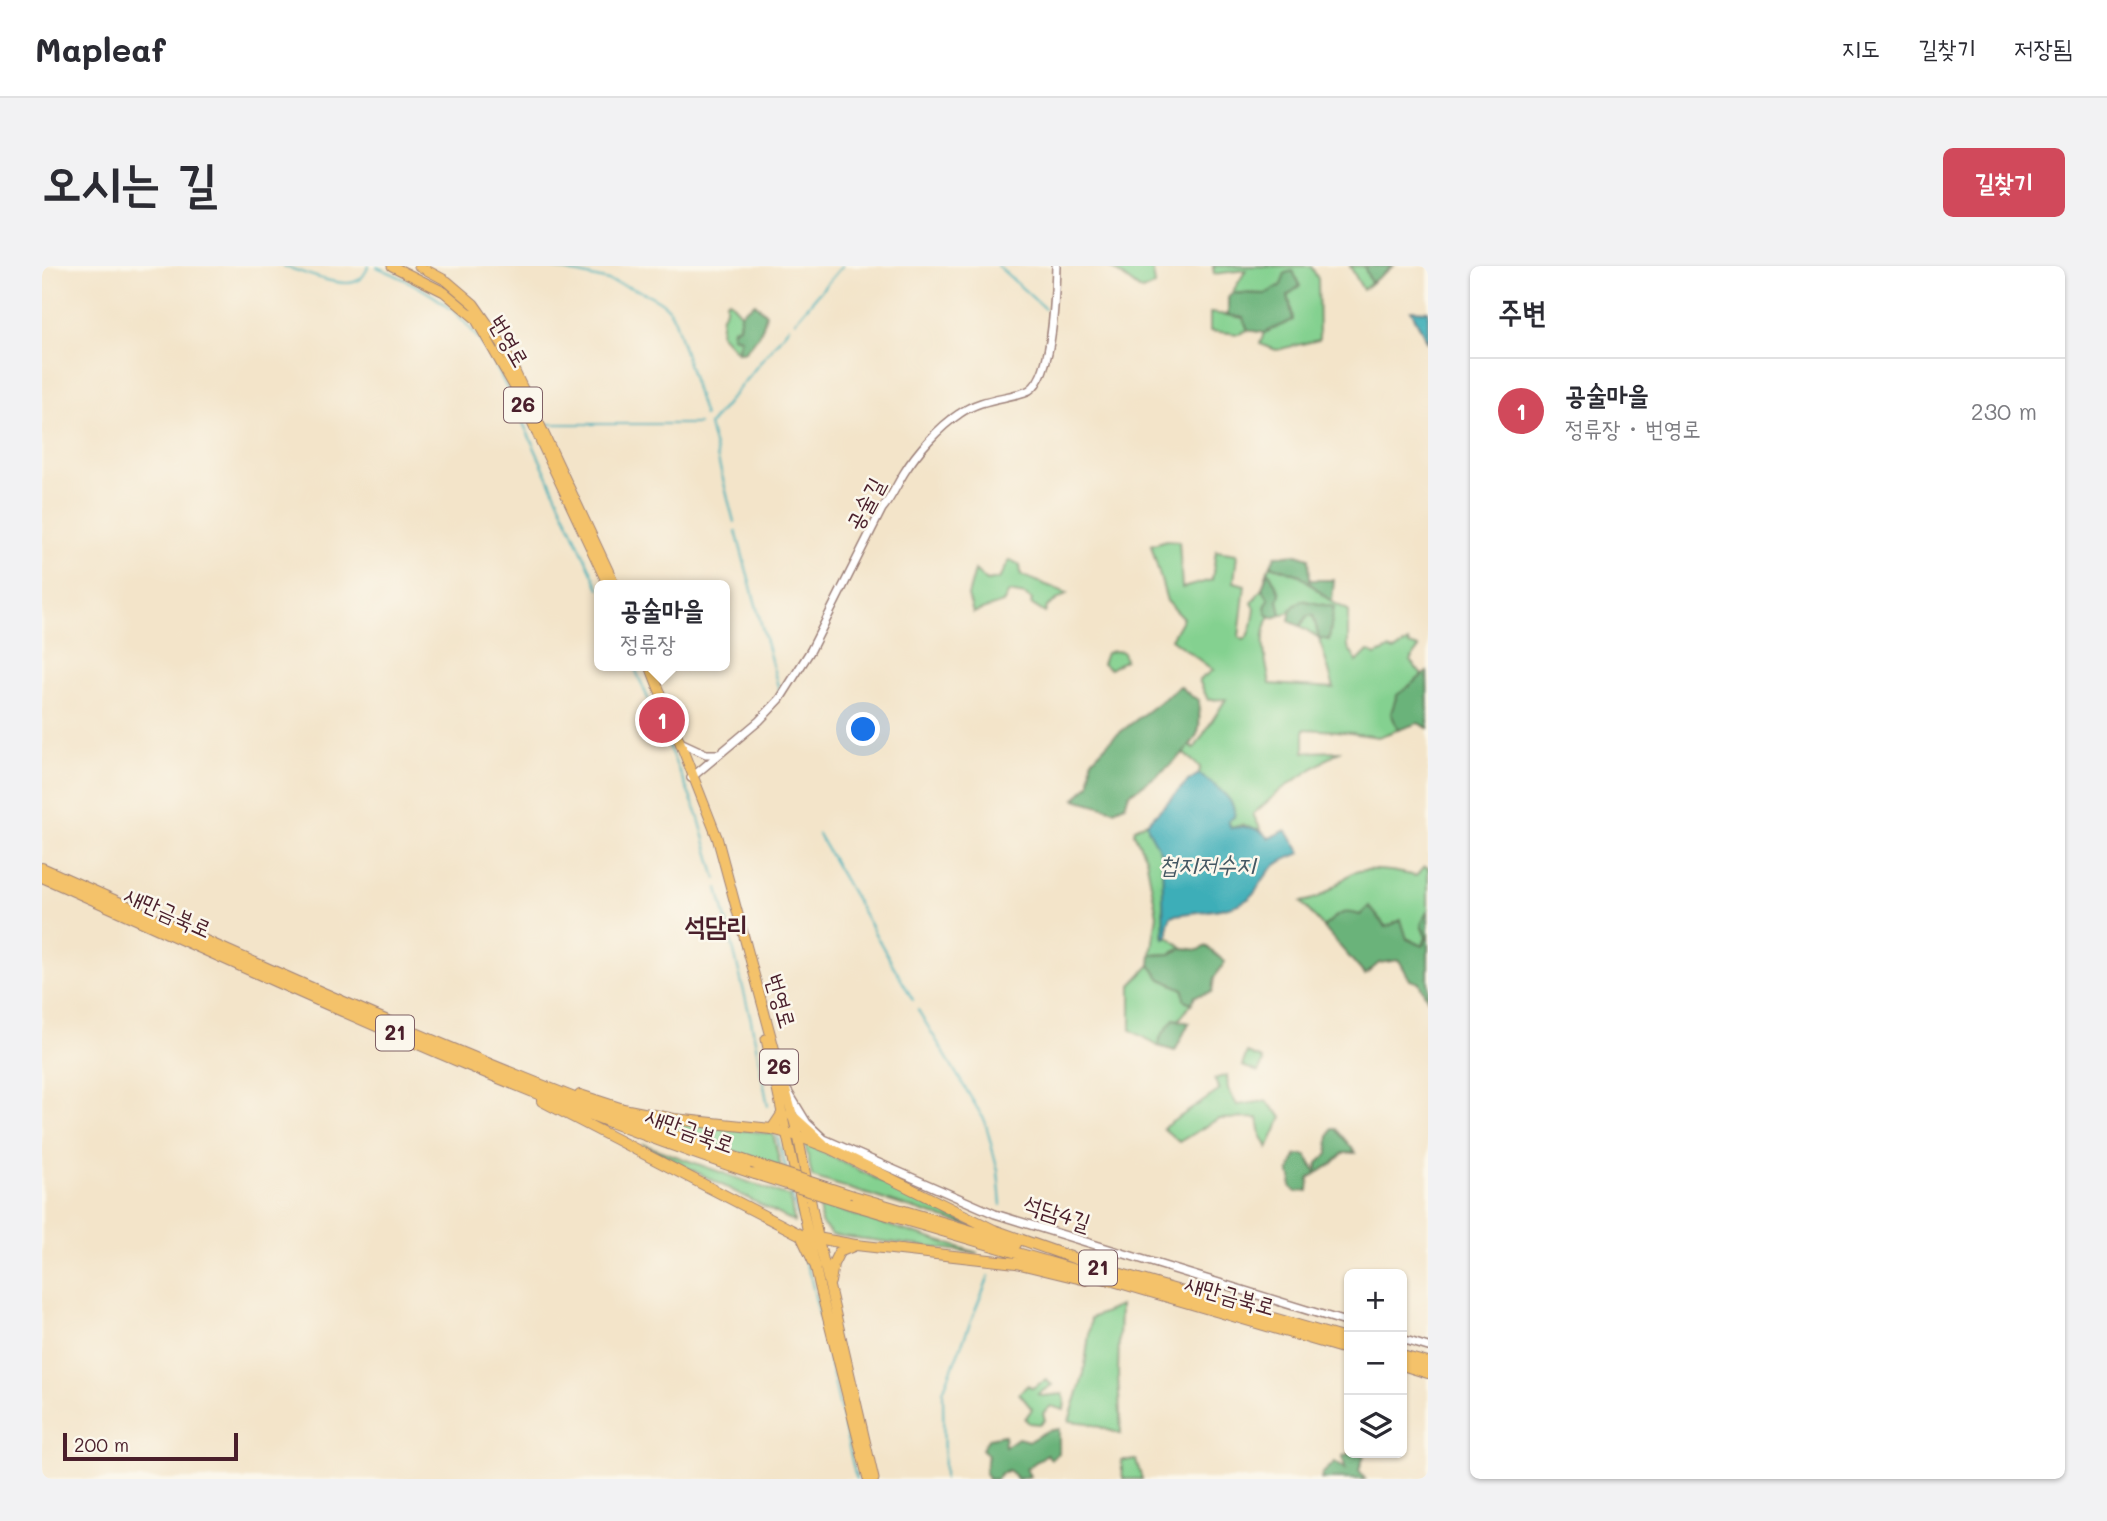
<!DOCTYPE html>
<html lang="ko">
<meta charset="utf-8">
<style>
:root{--surface:#fff;--page:#f2f2f3;--text:#2b2b33;--muted:#7c7c81;--line:#e1e1e2;--accent:#d1495b}
body{margin:0;font-family:Mali,"Poor Story",sans-serif;background:var(--page);color:var(--text)}
.controls{position:absolute;right:21px;bottom:21px;display:grid;overflow:hidden;border-radius:10px;box-shadow:0 2px 5px #0004}
.controls button{width:63px;height:63px;display:grid;place-items:center;padding:0;border:0;border-bottom:2px solid var(--line);background:var(--surface);color:var(--text);font:35px sans-serif}
.scale{position:absolute;left:21px;bottom:18px;width:175px;box-sizing:border-box;padding-left:7px;border:4px solid #4a1f2b;border-top:0;font-size:19px;line-height:24px;white-space:nowrap;color:#4a1f2b;-webkit-text-stroke:5px #fbf7ec;paint-order:stroke}
.you{position:absolute;left:822px;top:464px;width:24px;height:24px;margin:-18px;border:5px solid #fff;border-radius:50%;background:#1a73e8;box-shadow:0 0 0 10px #1a73e833}
.badge{display:grid;place-items:center;width:46px;height:46px;border-radius:50%;background:var(--accent);color:#fff;font-size:23px;font-weight:700}
.pin{position:absolute;translate:-50% -50%;border:4px solid #fff;box-shadow:0 2px 7px #0006}
.popup{position:absolute;left:552px;top:314px;width:136px;height:91px;box-sizing:border-box;display:grid;place-content:center;border-radius:10px;background:var(--surface);filter:drop-shadow(0 2px 5px #0005);font-size:23px;white-space:nowrap;color:var(--muted)}
.popup b{font-size:26px;color:var(--text)}
.popup::after{content:'';position:absolute;left:50%;top:100%;margin-left:-14px;border:14px solid transparent;border-top-color:var(--surface)}
.list{margin:0;padding:0;list-style:none}
h2{display:flex;justify-content:space-between;align-items:center;height:91px;margin:0;padding:0 28px;font-size:30px}
h2 small{font-size:23px;font-weight:400;color:var(--muted)}
.list li{display:grid;grid-template-columns:46px 1fr auto;gap:21px;align-items:center;box-sizing:border-box;height:105px;padding:0 28px;border-top:2px solid var(--line)}
.list b{display:block;font-size:26px;white-space:nowrap}
.list p{margin:0;font-size:23px;white-space:nowrap;color:var(--muted)}
.list em{font-size:23px;font-style:normal;color:var(--muted)}
.icon{flex:none;width:38px;height:38px;fill:none;stroke:currentColor;stroke-width:2;stroke-linecap:round;stroke-linejoin:round}
.map{position:relative;flex:none;width:1386px;height:1213px;overflow:hidden;border-radius:10px}
header{display:flex;align-items:center;gap:42px;box-sizing:border-box;height:98px;padding:0 35px;background:var(--surface);border-bottom:2px solid var(--line)}
header strong{font-size:33px}
nav{display:flex;gap:38px;margin-inline-start:auto;font-size:24px}
.intro{display:flex;align-items:center;justify-content:space-between;box-sizing:border-box;height:168px;padding:0 42px}
h1{margin:0;font-size:49px}
.button{padding:18px 32px;border-radius:10px;background:var(--accent);color:#fff;font-size:24px;font-weight:700}
main{display:flex;gap:42px;padding:0 42px}
aside{flex:1;background:var(--surface);border-radius:10px;box-shadow:0 2px 5px #0004}
.map>svg:first-child{display:block}
</style>
<header>
<strong>Mapleaf</strong>
<nav><a>지도</a><a>길찾기</a><a>저장됨</a></nav>
</header>
<div class="intro"><h1>오시는 길</h1><a class="button">길찾기</a></div>
<main>
<div class="map">
<svg width="1386" height="1213" viewBox="0 0 1386 1213">
<rect width="100%" height="100%" fill="#fbf7ec"/>
<filter id="ink" filterUnits="userSpaceOnUse"><feTurbulence type="fractalNoise" baseFrequency=".0143" numOctaves="2"/><feDisplacementMap in="SourceGraphic" scale="14" xChannelSelector="R" yChannelSelector="G"/><feConvolveMatrix kernelMatrix="1 2 1 2 8 2 1 2 1" color-interpolation-filters="sRGB"/></filter>
<filter id="wash" filterUnits="userSpaceOnUse"><feTurbulence type="fractalNoise" baseFrequency=".00686" numOctaves="4" result="noise"/><feDisplacementMap in="SourceGraphic" scale="28" xChannelSelector="R" yChannelSelector="G"/><feGaussianBlur stdDeviation="1.57" result="paint"/><feColorMatrix in="noise" values="0 0 0 0 0 0 0 0 0 0 0 0 0 0 0 0 0 1.4 0 .05"/><feComposite in="paint" operator="in"/></filter>
<g filter="url(#wash)">
<rect width="100%" height="100%" fill="#f3e4c9"/>
<path fill="#84d190" stroke="#67785e" stroke-width="2" d="M 1067,0 L 1110,0 L 1113,19 L 1100,25 Z
M 1171,0 L 1269,0 L 1276,13 L 1277,74 L 1234,84 L 1218,78 L 1222,67 L 1251,54 L 1248,36 L 1240,19 L 1224,28 L 1190,27 L 1204,4 L 1172,8 Z
M 1308,0 L 1322,0 L 1329,17 L 1321,24 Z
M 687,34 L 699,47 L 697,60 L 691,63 L 690,70 L 699,72 L 695,86 L 678,68 L 680,49 L 684,43 L 684,36 Z
M 1168,47 L 1201,51 L 1206,64 L 1197,68 L 1168,65 Z
M 1124,274 L 1137,275 L 1140,322 L 1170,314 L 1174,285 L 1195,288 L 1192,316 L 1203,319 L 1197,371 L 1202,374 C 1211,367 1211,353 1213,342 L 1210,337 L 1220,322 L 1227,333 L 1225,348 L 1228,350 C 1216,371 1224,395 1228,418 L 1292,422 L 1277,372 L 1258,360 L 1266,350 L 1271,349 L 1277,372 L 1292,341 L 1249,343 L 1248,346 L 1239,349 L 1236,334 L 1238,327 L 1226,304 L 1229,299 L 1258,309 L 1290,336 L 1306,344 L 1306,381 L 1315,396 L 1326,385 L 1334,389 L 1347,383 L 1352,385 L 1366,376 L 1367,379 L 1377,382 L 1368,395 L 1381,410 C 1357,428 1344,432 1356,464 L 1336,471 L 1295,465 L 1262,463 L 1262,486 L 1297,485 L 1240,523 L 1211,548 L 1219,564 L 1200,559 L 1189,562 L 1176,524 L 1157,508 L 1158,501 L 1141,487 L 1147,479 L 1152,483 L 1184,433 L 1166,434 L 1157,414 L 1171,404 L 1129,373 L 1141,352 L 1125,335 L 1109,279 Z
M 968,294 L 978,299 L 979,309 L 1025,327 L 1005,341 L 1003,347 L 989,338 L 990,334 L 983,329 L 967,326 L 961,337 L 931,347 L 926,330 L 933,304 L 945,315 L 957,313 Z
M 1071,385 L 1081,386 L 1083,394 L 1068,403 L 1060,398 L 1064,387 Z
M 1107,555 L 1106,562 C 1111,570 1117,578 1119,587 C 1124,604 1125,653 1121,670 L 1124,672 L 1126,670 L 1141,682 L 1128,688 L 1109,689 L 1115,649 L 1104,592 L 1092,567 L 1093,562 Z
M 1382,601 L 1386,602 L 1386,644 L 1379,659 L 1384,671 L 1381,680 L 1318,649 L 1296,649 L 1281,661 L 1259,636 C 1286,631 1287,623 1307,609 C 1322,599 1357,606 1374,610 Z
M 1108,699 L 1119,713 L 1142,723 L 1142,734 L 1150,737 L 1137,754 L 1132,753 L 1119,770 L 1116,780 L 1089,764 L 1089,719 Z
M 1205,787 L 1220,793 L 1221,797 L 1216,806 L 1200,800 Z
M 1185,809 L 1186,823 L 1195,839 L 1224,835 L 1240,851 L 1226,882 L 1219,869 L 1216,852 L 1176,853 L 1137,876 L 1121,862 L 1178,824 L 1172,813 Z
M 595,850 L 731,868 L 739,902 Z
M 763,877 L 933,962 L 770,911 Z
M 600,878 L 748,931 L 752,956 Z
M 777,938 L 936,987 L 790,969 L 779,957 Z
M 1078,1040 L 1076,1108 L 1079,1168 L 1046,1157 L 1027,1155 L 1042,1107 L 1049,1052 Z
M 1004,1114 L 1010,1119 L 996,1128 L 1000,1130 L 1021,1128 L 1023,1134 L 1022,1144 L 1009,1140 L 1001,1147 L 1003,1154 L 998,1158 L 987,1157 L 983,1153 L 990,1143 L 977,1127 L 986,1119 L 990,1122 Z
M 1079,1194 L 1094,1194 L 1100,1213 L 1081,1213 Z"/>
<path fill="#6bb37a" stroke="#5a6952" stroke-width="2" d="M 1322,0 L 1351,0 L 1329,17 Z
M 1251,5 L 1258,20 L 1246,29 L 1251,54 L 1222,67 L 1206,64 L 1201,52 L 1186,49 L 1186,32 L 1190,27 L 1223,28 L 1239,19 L 1243,7 Z
M 713,37 L 724,48 L 721,60 L 715,72 L 702,86 L 695,86 L 699,72 L 690,70 L 691,63 L 697,60 L 699,47 Z
M 1255,288 L 1267,292 L 1268,314 L 1292,314 L 1290,336 L 1258,309 L 1229,299 L 1233,290 Z
M 1226,304 L 1238,327 L 1236,334 L 1239,349 L 1231,352 L 1225,348 L 1223,341 L 1227,333 L 1220,322 Z
M 1259,334 L 1292,341 L 1287,374 L 1277,372 L 1271,349 L 1266,350 L 1258,360 L 1247,355 L 1249,343 Z
M 1385,406 L 1386,462 L 1376,457 L 1356,464 L 1349,447 L 1355,429 Z
M 1138,420 L 1149,430 L 1157,434 C 1157,443 1158,453 1157,462 C 1154,485 1106,516 1087,528 L 1083,539 L 1072,544 L 1033,533 L 1048,518 L 1049,495 L 1072,471 Z
M 1327,640 L 1344,661 L 1359,654 L 1365,673 L 1381,680 L 1384,671 L 1379,659 L 1386,644 L 1386,734 L 1377,717 L 1368,714 L 1357,694 L 1337,697 L 1323,709 L 1281,661 C 1295,650 1300,642 1318,649 Z
M 1164,680 L 1183,696 L 1172,712 L 1170,726 L 1153,730 L 1150,737 L 1142,734 L 1141,723 L 1119,713 L 1108,699 L 1109,689 L 1128,688 L 1141,682 L 1157,684 Z
M 1132,753 L 1147,757 L 1133,785 L 1116,780 L 1119,770 Z
M 1290,863 L 1294,863 L 1314,887 L 1301,887 L 1290,898 L 1267,912 L 1266,925 L 1254,926 L 1249,921 L 1250,912 L 1247,907 L 1254,889 L 1264,889 L 1274,906 L 1276,897 L 1286,888 L 1287,870 Z
M 1017,1163 L 1017,1187 L 1009,1193 L 1005,1188 L 984,1203 L 988,1210 L 976,1213 L 966,1204 L 958,1208 L 954,1213 L 946,1213 L 943,1207 L 946,1189 L 940,1183 L 947,1172 L 962,1169 L 963,1181 L 976,1172 L 987,1175 L 1005,1165 Z
M 1309,1187 L 1322,1189 L 1317,1205 L 1323,1213 L 1279,1213 L 1281,1207 L 1293,1196 L 1303,1203 L 1301,1190 Z"/>
<path fill="#3daeb8" stroke="#446672" stroke-width="2" d="M 1369,44 L 1386,45 L 1386,77 Z
M 1157,508 C 1170,518 1196,533 1192,551 L 1186,555 L 1189,562 C 1205,560 1215,560 1227,572 L 1244,564 L 1259,587 C 1244,593 1232,597 1223,611 C 1217,619 1214,628 1206,633 C 1187,646 1151,645 1129,650 L 1126,658 L 1126,670 L 1122,672 L 1120,592 C 1118,579 1106,569 1105,557 L 1146,515 Z"/>
<g fill="none" stroke-linecap="round" stroke-linejoin="round">
<path stroke="#3daeb8" stroke-width="2" d="M 241,0 C 259,5 294,21 312,16 C 320,14 323,7 327,0
M 501,0 C 534,8 600,18 624,40 C 628,43 630,50 633,54 L 662,150
M 956,0 L 1003,43
M 335,1 C 405,30 435,57 467,127
M 753,55 L 800,0
M 471,135 L 557,322
M 505,158 L 656,158
M 692,256 L 667,159 L 747,61
M 694,265 L 737,424
M 592,400 L 656,549 L 674,613
M 776,568 L 871,734
M 676,622 L 709,754 L 726,840
M 876,744 L 943,855 L 956,905 L 959,939
M 735,870 L 744,903
M 749,925 L 756,952
M 759,985 L 769,1013 L 814,1213
M 902,1213 L 901,1125 L 947,1010"/>
</g>
</g>
<g filter="url(#ink)">
<g fill="none" stroke-linecap="round" stroke-linejoin="round">
<g stroke="#9e827a" stroke-width="10">
<path id="minor" d="M 638,476 L 664,488 L 678,488
M 649,512 L 717,455 L 738,433 L 769,384 L 840,243 C 850,231 854,220 862,207 C 875,186 897,161 917,148 C 938,133 961,133 983,126 C 1012,118 1013,26 1014,0
M 745,824 L 765,857 L 782,873 L 953,948 L 1307,1057
M 1360,1073 L 1386,1081"/>
</g>
<g stroke="#9e827a" stroke-width="11">
<path id="major" d="M 350,0 L 402,26 L 433,52 L 476,127 L 566,319
M 377,0 L 405,15 L 432,38 L 460,78 L 573,319
M 608,400 L 675,571 L 756,870 L 776,971 L 832,1213
M 724,773 L 778,1022 L 826,1213"/>
</g>
<g stroke="#9e827a" stroke-width="12">
<path id="highway" d="M 0,602 C 235,706 467,815 710,897
M 0,611 C 235,715 468,827 713,908
M 538,829 L 581,843 L 632,853 L 730,863 L 756,870 L 787,882 L 952,964 L 1074,1007
M 500,835 L 759,969 L 774,1001
M 749,849 L 781,878
M 730,863 L 740,848
M 805,928 L 974,978
M 808,938 L 1307,1084
M 759,969 L 813,979
M 1069,1005 L 1307,1074
M 788,1016 L 791,998 L 797,986 L 814,979 L 974,997 L 1044,1014
M 1360,1090 L 1386,1097
M 1360,1099 L 1386,1107"/>
</g>
<use href="#minor" stroke="#fff" stroke-width="7"/>
<use href="#major" stroke="#f4c26a" stroke-width="9"/>
<use href="#highway" stroke="#f4c26a" stroke-width="10"/>
<g stroke="#9e827a" stroke-width="12" stroke-linecap="butt">
<path id="highway-bridge" d="M 710,897 L 805,928
M 713,908 L 808,938"/>
</g>
<use href="#highway-bridge" stroke="#f4c26a" stroke-width="10"/>
</g>
</g>
<g text-anchor="middle" stroke-width="5" stroke-linejoin="round" paint-order="stroke">
<g fill="#fbf7ec" stroke="#7f6065" stroke-width="2">
<rect x="462" y="121.5" width="38" height="35" rx="5"/>
<rect x="334" y="749.5" width="38" height="35" rx="5"/>
<rect x="718" y="783.5" width="38" height="35" rx="5"/>
<rect x="1037" y="984.5" width="38" height="35" rx="5"/>
</g>
<g font-size="21" font-weight="bold" fill="#4a1f2b">
<text x="481" y="146">26</text>
<text x="353" y="774">21</text>
<text x="737" y="808">26</text>
<text x="1056" y="1009">21</text>
</g>
<g font-size="23" fill="#4a1f2b" stroke="#fbf7ec">
<text transform="translate(467 75) rotate(60)" y="8">번영로</text>
<text transform="translate(823 238) rotate(-62)" y="8">공술길</text>
<text transform="translate(126 646) rotate(24)" y="8">새만금북로</text>
<text transform="translate(739 735) rotate(74)" y="8">번영로</text>
<text transform="translate(648 864) rotate(20)" y="8">새만금북로</text>
<text transform="translate(1015 947) rotate(18)" y="8">석담4길</text>
<text transform="translate(1188 1029) rotate(16)" y="8">새만금북로</text>
</g>
<g font-size="24" font-style="italic" fill="#455863" stroke="#fbf7ec">
<text x="1165" y="607">첩지저수지</text>
</g>
<g font-size="26" font-weight="bold" fill="#4a1f2b" stroke="#fbf7ec">
<text x="674" y="669">석담리</text>
</g>
</g>
</svg>
<div class="controls">
<button>+</button>
<button>−</button>
<button><svg class="icon" aria-label="layers" viewBox="0 0 24 24"><path d="M12 4l9 5-9 5-9-5zM3 14l9 5 9-5"/></svg></button>
</div>
<div class="scale">200 m</div>
<div class="you"></div>
<div class="pin badge" style="left:620px;top:454px">1</div>
<div class="popup"><b>공술마을</b>정류장</div>
</div>
<aside>
<h2>주변<small></small></h2>
<ul class="list">
<li><span class="badge">1</span><div><b>공술마을</b><p>정류장 · 번영로</p></div><em>230 m</em></li>
</ul>
</aside>
</main>
